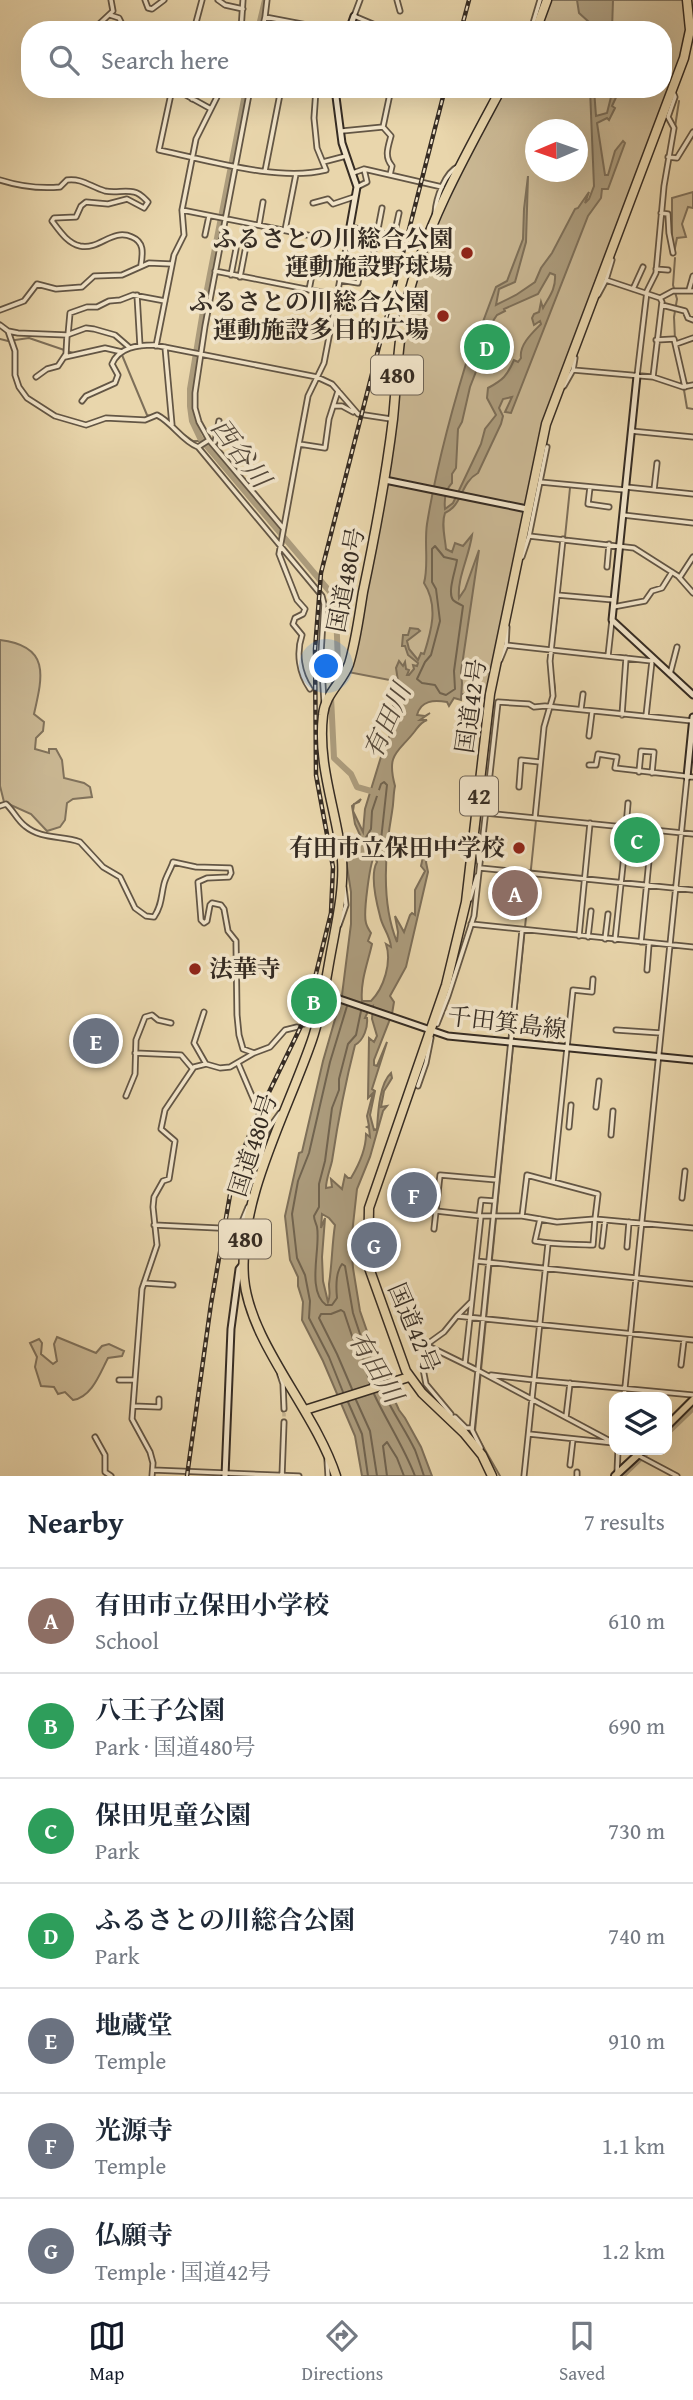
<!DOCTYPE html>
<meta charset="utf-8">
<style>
:root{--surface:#fff;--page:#f6f6f7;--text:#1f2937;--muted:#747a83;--line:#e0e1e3;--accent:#111827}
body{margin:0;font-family:"Gentium Book Plus","Noto Serif JP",serif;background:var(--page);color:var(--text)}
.controls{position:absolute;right:21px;bottom:21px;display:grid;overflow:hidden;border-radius:14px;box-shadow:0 7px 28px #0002}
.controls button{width:63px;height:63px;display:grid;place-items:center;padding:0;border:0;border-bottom:2px solid var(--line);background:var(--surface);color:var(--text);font:35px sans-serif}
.compass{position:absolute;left:525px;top:119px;width:63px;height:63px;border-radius:50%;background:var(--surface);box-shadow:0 7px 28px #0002;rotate:268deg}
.you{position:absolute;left:327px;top:667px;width:24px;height:24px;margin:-18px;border:5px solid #fff;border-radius:50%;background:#1a73e8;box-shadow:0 0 0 10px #1a73e833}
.badge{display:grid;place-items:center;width:46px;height:46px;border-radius:50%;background:var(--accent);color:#fff;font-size:23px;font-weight:700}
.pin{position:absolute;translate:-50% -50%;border:4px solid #fff;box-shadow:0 2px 7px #0006}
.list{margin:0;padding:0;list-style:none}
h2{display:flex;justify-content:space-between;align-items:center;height:91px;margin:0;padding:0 28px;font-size:30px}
h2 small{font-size:23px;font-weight:400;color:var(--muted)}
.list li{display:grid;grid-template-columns:46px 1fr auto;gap:21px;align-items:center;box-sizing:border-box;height:105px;padding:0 28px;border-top:2px solid var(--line)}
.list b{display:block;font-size:26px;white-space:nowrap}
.list p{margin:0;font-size:23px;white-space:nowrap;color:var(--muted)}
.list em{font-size:23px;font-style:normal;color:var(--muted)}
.icon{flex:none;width:38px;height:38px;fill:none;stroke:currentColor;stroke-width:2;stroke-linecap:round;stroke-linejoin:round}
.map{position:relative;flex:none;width:693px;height:1476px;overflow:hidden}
.search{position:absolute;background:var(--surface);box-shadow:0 7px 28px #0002;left:21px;right:21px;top:21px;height:77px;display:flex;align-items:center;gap:18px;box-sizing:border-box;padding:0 24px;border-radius:28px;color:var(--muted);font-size:26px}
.sheet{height:826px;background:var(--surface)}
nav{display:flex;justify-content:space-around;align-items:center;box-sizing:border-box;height:98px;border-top:2px solid var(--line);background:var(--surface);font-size:19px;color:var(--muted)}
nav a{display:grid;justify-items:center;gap:4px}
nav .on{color:var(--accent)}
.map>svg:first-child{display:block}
</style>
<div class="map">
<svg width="693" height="1476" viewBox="0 0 693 1476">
<rect width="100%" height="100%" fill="#e9d6ac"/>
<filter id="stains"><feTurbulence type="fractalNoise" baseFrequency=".00286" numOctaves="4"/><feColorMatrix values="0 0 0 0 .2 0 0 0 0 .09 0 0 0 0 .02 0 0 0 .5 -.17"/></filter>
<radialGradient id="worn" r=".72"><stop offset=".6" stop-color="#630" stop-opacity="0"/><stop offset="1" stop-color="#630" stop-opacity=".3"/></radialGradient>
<path fill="#cbb995" stroke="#80725c" stroke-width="2" fill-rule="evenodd" d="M 549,0 L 685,0 L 688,28 L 683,54 L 549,411 L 488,699 L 348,672 L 412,290 L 443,202 L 504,89 L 663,89 L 663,30 L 537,30 ZM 536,130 L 578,130 L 578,172 L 536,172 Z
M 693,192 L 693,208 L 688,207 L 682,224 L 686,237 L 677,238 L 675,248 L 672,247 L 672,198 Z
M 0,640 C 50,646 43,675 34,714 L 44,722 L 43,731 L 36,738 L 35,749 L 49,753 L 49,749 L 56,749 L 62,760 L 64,778 L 84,783 L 90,787 L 92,797 L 73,799 L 67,803 L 65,820 L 60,827 L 47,831 L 31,814 L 4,802 L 0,786 Z
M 57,1337 L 96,1353 L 102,1346 L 109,1344 L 124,1351 L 122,1356 L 108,1358 C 100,1373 92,1397 73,1400 L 65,1392 L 58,1394 L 54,1387 L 41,1386 L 35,1367 L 37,1357 L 30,1343 L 39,1339 L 42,1343 L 41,1354 L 53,1364 L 57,1361 L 54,1344 Z"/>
<path fill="#ac9c7d" stroke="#7d6f59" stroke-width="2" fill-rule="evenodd" d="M 577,0 L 613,0 L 612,30 L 590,30 L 590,23 L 579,13 Z
M 590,89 L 594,89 L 596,116 L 607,113 L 613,89 L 620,89 L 612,106 L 615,108 L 609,120 L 607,118 L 597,123 L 605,175 L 608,175 L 615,151 L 623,141 L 625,143 L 608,189 L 602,189 L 601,198 L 588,216 L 511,413 L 505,412 L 512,397 L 503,399 L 499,408 L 503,416 L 501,424 L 478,473 C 460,483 463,505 445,513 C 441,524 445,537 446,549 L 452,552 L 455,543 L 463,546 L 472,535 C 469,557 457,578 459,598 L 465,589 L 479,550 L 461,672 L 462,683 L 461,700 L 454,698 L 449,706 L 447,702 C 434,700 421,700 417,715 L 425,716 L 430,713 L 420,720 L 427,720 C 420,723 419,726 415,731 C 398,753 386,753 395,786 C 393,795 394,802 392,812 C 385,852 381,903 397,942 L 398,932 L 395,916 L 404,932 L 410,915 L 412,913 L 415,915 L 415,890 L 425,871 L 421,866 L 424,852 L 431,847 L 426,862 L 428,872 L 406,967 L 390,996 L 394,1002 L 392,1014 L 374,1060 L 374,1065 L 377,1066 L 387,1042 L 372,1089 L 375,1091 L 370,1115 L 374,1130 L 377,1129 C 378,1114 379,1084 391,1073 L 392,1078 L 384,1091 L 381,1107 L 387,1106 L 383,1111 L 370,1157 L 357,1189 L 351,1243 L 353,1268 L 360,1311 L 368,1334 L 377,1348 L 381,1370 L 399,1410 L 405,1418 L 421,1447 L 432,1476 L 362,1476 L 355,1436 L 323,1361 L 302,1320 L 303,1302 L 298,1286 L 298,1277 L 290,1260 L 285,1216 L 299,1153 L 302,1152 L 323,1061 L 342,995 L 351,924 L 351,892 L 346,860 L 348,852 L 355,844 L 360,835 L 355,824 L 352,806 L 361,799 L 359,802 L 354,804 L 353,811 L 363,832 L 365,809 L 384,747 L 391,733 L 394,689 L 398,681 L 396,668 L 399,661 L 403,666 L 405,662 L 406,669 L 409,670 L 407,675 L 409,675 L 414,669 L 413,665 L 417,666 L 418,663 L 408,655 L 405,646 L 402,646 L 403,635 L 408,635 L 410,628 L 418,629 L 420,631 L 407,641 L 409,649 L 418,660 L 421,653 L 424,654 C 431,632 439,606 424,583 C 429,565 424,544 427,524 C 437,462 454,401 473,341 L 478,335 L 496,287 L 507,281 L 523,239 L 524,209 L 528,176 L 526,242 L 515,282 L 499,289 L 496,305 L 516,295 L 535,282 L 541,268 L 552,253 L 575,209 L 578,208 L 589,192 L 585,203 L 589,199 L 594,186 ZM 550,273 L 555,275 C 556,290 548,298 543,308 L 541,302 L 539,312 L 534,314 L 532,318 L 534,325 L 540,321 L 541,324 C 532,333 519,345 521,358 L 518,362 L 514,360 C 507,376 503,380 488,388 L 487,398 L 496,415 L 485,429 L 481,444 L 453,503 L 445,509 C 444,499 445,490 452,483 L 452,474 L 456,468 L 458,429 L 462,422 L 470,387 L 489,338 L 489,327 L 497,315 L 505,311 L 504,309 L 538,294 ZM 374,857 L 377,862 C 370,874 376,901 380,916 C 382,927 390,935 391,947 L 386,944 C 392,962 384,988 371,1001 L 362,1001 C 360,982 368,962 372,944 L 368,941 L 371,933 C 369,930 367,927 366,923 C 363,913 370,863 374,857 ZM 373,1006 L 372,1019 L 377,1036 L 374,1042 L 369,1038 L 368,1098 L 373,1093 L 367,1116 L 369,1126 L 367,1127 L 369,1128 L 370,1137 L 366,1134 C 366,1149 360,1163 351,1178 L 348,1178 L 345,1175 L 342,1189 L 331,1179 L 332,1187 L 326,1188 C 326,1179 330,1170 332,1161 C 338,1121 345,1084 355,1045 C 364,1040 368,1027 367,1018 L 365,1018 L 369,1009 ZM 322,1214 L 329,1218 L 335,1225 C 332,1244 332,1265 329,1284 C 329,1292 331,1295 328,1302 L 323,1281 L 322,1257 L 325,1218 L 321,1228 Z"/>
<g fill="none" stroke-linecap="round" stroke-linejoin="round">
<path stroke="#716450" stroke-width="2" d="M 435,546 L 444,557 L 457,560 C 456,569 447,592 453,600 C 456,603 460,604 463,606 L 454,671 L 455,689 L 446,695 L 440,693 L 435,685 L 422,683 L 417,679 L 425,662 L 431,655 L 440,621 L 436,589 L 432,582 L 432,549 Z
M 384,782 L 387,785 L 380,849 L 378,851 L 370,852 L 367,850 L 365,839 L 371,829 L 372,811 L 381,784 Z
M 361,1011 L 356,1035 L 348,1044 L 339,1079 L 339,1090 L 332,1108 L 325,1161 L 319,1184 L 319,1207 L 314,1216 C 314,1220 316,1223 317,1227 C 321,1248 306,1290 326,1305 L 332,1305 L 337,1298 C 336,1288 336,1272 342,1264 L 345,1266 L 353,1313 L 361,1337 L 370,1351 L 378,1381
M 352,1389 L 337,1354 L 319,1318 L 321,1314 L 331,1314 L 341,1310 L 344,1312 L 353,1339 L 362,1354 L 370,1384
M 383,1391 C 392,1412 405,1429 415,1450 C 418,1458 421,1467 424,1476
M 343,1392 L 329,1357 L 309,1318 L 310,1301 L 305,1275 L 297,1258 L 292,1214 L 298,1181 L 309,1153 L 330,1062 L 347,1006
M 374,1394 C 387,1422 404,1447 415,1476
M 356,1400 L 370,1431 L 377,1476
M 348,1402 L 362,1434 L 368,1476
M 387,1476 L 383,1446 L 387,1442 L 397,1458 L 404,1476"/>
<path stroke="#7d6f59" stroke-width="2" d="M 675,127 L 679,101
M 675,258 L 673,285 L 677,299 L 674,317 L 675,339
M 0,339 L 8,341 L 29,338 L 76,354
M 113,351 L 122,355 L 147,415 L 150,416
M 82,354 L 107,350
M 639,375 L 640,364
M 684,390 L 687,408 L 693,409
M 176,429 L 193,441 L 202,441
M 555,635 L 570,488
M 552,669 L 555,689 L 552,704
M 514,1034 L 536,820
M 475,1431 L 513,1046
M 477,1436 L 500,1476"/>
<path stroke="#ac9c7d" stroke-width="6" d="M 258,30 L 265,0
M 246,89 L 204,305 L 190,389 L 190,406 L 192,421 L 200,438 L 331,593 L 336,608 L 338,665 L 331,697 L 334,758 L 351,774 L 357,787 L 378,793
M 667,1433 L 693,1408
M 622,1476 L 649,1450"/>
<path stroke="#c5b491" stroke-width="3.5" stroke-dasharray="3.5 2" stroke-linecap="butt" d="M 284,1422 L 284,1409"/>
<g stroke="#635645" stroke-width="7">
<path id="street" d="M 145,0 L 148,8 L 152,9 L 164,0
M 218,0 L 225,5 L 243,9
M 360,0 L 354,16 L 387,30
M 397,0 L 400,11
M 110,15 L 119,18 L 125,30
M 265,17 L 267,0
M 97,26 L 113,11 L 111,0
M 194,30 L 202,0
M 241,30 L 243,0
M 262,30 L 265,17 L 333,30
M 531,30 L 540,0
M 174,89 L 171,94 L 159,150 C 208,160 278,182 326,170 L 317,148 L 314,118 L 316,89
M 175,89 L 211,109
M 250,89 L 205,326 L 195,393 L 195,408 L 199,422 L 209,440 L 283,528
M 192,99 L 199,89
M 383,127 L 391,89
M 342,131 L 383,127 L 391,136 C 388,147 384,157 392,166 L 390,175
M 668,157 L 677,158 L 693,132
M 323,162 L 346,156
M 265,171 L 281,89
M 353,173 L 364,169 L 442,187
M 0,180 C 19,186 39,189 60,187 L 67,180 C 82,178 91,187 105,191 C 115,193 125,190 134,192 C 140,193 144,198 148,202 L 144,208 L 127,199 L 108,204 L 86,202 L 81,206 L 76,217 L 54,218 L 52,221 C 59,230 67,243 80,246 C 100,250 112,228 132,237 C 144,242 143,252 141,265
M 357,187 L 367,182 L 364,169
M 313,203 L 328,199 L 333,204 L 354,197
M 182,210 L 347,243 L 324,363 L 308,396 L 299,444 L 325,448 L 329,419 L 338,391
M 435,213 C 436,198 445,172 459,166
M 661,213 L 668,214 L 669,233 L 673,253
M 259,225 L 263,202
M 350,227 L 394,236 L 399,213
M 285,230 L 296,174
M 205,235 L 209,216
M 373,255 L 382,208
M 656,269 L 668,270
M 215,271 L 336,295
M 231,275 L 236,249
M 240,277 L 245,251
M 340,280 L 358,283 L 362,261
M 606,280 L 660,298
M 633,289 L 643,267
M 309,290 L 314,264
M 689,290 L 693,276
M 137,295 L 140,346
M 598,295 L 606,280 L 612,260
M 660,298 L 673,291 L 693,291
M 662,305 L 685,311 L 688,318 L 693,320
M 0,310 L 24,301 L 37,284 L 56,289 L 82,287 L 94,276 L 122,275 L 149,263 L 171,264
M 0,325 L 8,331 L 18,333 L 67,335 L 86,328 L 94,329 L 115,335 L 130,348
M 8,331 L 15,351 L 15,375 L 19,387 L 27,398 L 55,416 L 86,425 L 106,418 L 145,420 L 157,415 C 173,423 182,441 198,447 L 322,596 L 324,604 L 321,653 L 324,702
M 68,335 L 70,313 L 87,307 L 97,307 L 109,301 L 120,300 L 133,295 L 165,301
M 656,340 L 674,339 L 685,387
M 676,344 L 693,338
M 156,346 L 174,255 L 184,235 L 182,210 L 196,139 L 221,89
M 165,347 L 172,425
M 65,357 L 105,348 L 122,352
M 573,370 L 653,377 L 683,387 L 693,385
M 637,376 L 647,291 L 656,273 L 664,186 L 674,128 L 668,117 L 675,97 L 673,92
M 36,377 L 47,369 L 58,366 L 66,354 L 67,335
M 653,377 L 662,302 L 660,298
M 564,386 L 573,370 L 575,358
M 82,401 L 86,396 L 115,383 L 118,375 L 112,364 C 119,347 138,345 154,345 L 317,377 L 332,384 L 358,414 L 391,419
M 334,406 L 342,406 L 353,412
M 631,431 L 693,437
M 215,442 L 219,421
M 299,444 L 279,554 L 297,600 L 305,609 L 303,614 L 295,618 L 293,624 L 302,635 C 296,653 299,673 310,689
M 198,447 L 209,440
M 540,482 L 625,490
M 590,487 L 588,504 L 609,507
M 626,487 L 693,494
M 654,490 L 657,463
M 623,515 L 693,523
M 529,536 L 634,548 L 678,576 L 693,593
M 522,557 L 529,536 L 547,447
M 607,567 L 609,544
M 680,577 L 693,557
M 557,595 L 614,600
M 613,607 L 645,601 L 652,591 L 662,588 L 672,572
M 506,645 L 652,661 L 654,660
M 608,656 L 612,620
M 500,660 L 506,645 L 507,627
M 670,674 L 677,647
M 581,709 L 583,694
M 622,715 L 626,658
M 646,716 L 652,661
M 589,736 L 592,712
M 589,765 L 596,765 L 598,754 L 617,757 L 615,768 L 693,777
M 639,772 L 641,751 L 654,752 L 652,773
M 519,787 L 521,760 L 540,762
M 0,806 L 6,804 C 13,810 17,820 25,826 C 42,840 62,835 80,842 L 103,867 L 120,877 L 135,908 L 146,916 L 154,917 C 162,905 161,896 164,884 C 166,876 171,869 173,862 L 196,867 L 230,868 L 231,873 L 229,877 L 207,878 L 198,882 L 201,920 L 204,923 L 207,921 L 210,905 L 212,903 L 221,905 L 224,909 L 228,931 L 236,941 L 237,1015 L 239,1035 L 243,1049 L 254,1053
M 485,813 L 693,834
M 535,818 L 544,727 L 553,696 L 550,661 L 563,539
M 626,827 L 628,803
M 476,835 L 479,862
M 480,868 L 693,890
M 470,899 L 477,876
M 471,924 L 693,947
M 339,925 L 346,905 L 344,888
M 579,936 L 590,823
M 588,937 L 591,911
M 605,939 L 608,914
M 615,940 L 627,827
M 641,942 L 652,830
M 647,970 L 649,944
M 204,1012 L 194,1043 L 206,1064
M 304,1024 L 313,1019 L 315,1014
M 437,1024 L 448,996 L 474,916 L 498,702 L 529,704 L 534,707 L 545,706 L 693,721
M 616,1030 L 661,1033
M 135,1053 L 181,1055 L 192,1068
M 238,1063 L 267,1131
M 418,1086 L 426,1063 L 431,1038
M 126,1096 L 135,1074 L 136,1040 L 145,1017 L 152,1015 L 158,1020 L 171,1023
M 596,1107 L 599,1081
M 569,1127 L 571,1105
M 611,1135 L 613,1111
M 260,1164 L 267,1131 L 280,1113
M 553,1182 L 573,990 L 592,992 L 593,979
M 682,1198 L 685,1171
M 436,1211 L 481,1216
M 479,1216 L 481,1200 L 495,1201
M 522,1216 L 557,1222 L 595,1219 L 593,1245 C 573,1244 554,1245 535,1241 L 540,1219
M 154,1225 L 239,1229
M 434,1229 L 440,1175 L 497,1180
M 602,1246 L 605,1220
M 627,1247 L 629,1222
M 242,1249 L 239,1229 L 248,1207
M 476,1261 L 693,1284
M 144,1283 L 173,1285
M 457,1316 L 471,1302
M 426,1345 L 479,1371 L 614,1443
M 465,1364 L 481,1216 L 522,1216 L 527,1175 L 598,1194 L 595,1219 L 693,1228
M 681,1365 L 684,1340
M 280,1375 L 283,1384 L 284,1409
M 491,1375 L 534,1380
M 119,1380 L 135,1380
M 534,1380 L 693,1395
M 624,1397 L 687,777
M 133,1406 L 159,1407 L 159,1399
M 566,1417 L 570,1383
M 472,1428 L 466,1428 L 455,1417 L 451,1418 L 451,1414 L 426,1384 L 423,1369 L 426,1345 L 444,1332 L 457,1316 L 693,1340
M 529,1434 L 614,1443
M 95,1437 L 105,1455 L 105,1472 L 111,1476
M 481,1448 L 472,1430 L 522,930
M 628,1450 L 677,1476
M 327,1460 L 328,1476
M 570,1465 L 573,1439
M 153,1470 L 299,1476
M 617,1473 L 618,1450
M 152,1476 L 153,1463 L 150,1452 L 132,1419 L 142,1289 L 157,1245 L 153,1207 L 154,1197 L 163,1181 L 169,1179 L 175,1141 L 161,1129 L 165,1110 L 194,1067 L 206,1064 L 220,1068 L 230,1067 L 254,1053 L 270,1047 L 285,1030 L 297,1027
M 282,1476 L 284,1422
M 524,1476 L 548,1244
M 577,1476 L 577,1472"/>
</g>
<g stroke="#362c23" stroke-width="9">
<path id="secondary" d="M 349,30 L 354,16
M 335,89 L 342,143 L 357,187 L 347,243
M 637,376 L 612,620 L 693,695
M 385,480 L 527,509
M 687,777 L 693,717
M 322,993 L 448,1036 L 693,1060
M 225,1476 L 231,1329 L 239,1269 L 243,1264"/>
</g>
<g stroke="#362c23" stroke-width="10">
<path id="primary" d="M 667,1426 L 693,1400
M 615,1476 L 643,1450"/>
</g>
<g stroke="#362c23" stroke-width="11">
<path id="highway" d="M 536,30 L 547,0
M 305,1410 L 409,1377
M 336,1476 C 315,1410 250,1344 244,1278 C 238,1200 287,1113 312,1040 C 322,1011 326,978 332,947 C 337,920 344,888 342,860 C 337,812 317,765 323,715 C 325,694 342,683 349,664 C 356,641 359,616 363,592 C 375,535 386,477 393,419 C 397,378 398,335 408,296 C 428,221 465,156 501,89
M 492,1476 L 482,1455 L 464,1433 L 422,1393 L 406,1371 L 368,1265 L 369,1208 L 446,985 L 466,902 L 490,694 L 546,424 L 684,58 L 690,30 L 687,0"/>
</g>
<use href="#street" stroke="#f1e4c9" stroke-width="3.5"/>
<use href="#secondary" stroke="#f1e4c9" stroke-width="5"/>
<use href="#primary" stroke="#e9d6ac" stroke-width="6"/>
<use href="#highway" stroke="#e9d6ac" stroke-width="8"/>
<g stroke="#362c23" stroke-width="4.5">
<path id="rail" d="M 461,30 L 469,0
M 187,1476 L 211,1304 L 230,1195 L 242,1153 L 254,1123 L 305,1018 L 331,913 L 333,867 L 316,775 L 315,649 L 321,573 L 445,89"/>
</g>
<use href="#rail" stroke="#f1e4c9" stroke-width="2" stroke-dasharray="5" stroke-linecap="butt"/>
</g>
<g fill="#8f2418" stroke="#f1e4c9" stroke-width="2.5">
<circle cx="467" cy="253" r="7"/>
<circle cx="443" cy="316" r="7"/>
<circle cx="519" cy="848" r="7"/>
<circle cx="195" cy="969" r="7"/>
</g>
<g text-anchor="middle" stroke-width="7" stroke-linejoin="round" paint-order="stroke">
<g fill="#f1e4c9" stroke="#6e6355" stroke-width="2">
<rect x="371" y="355.5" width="52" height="39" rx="5"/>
<rect x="460" y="776.5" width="38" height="39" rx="5"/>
<rect x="219" y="1219.5" width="52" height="39" rx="5"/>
</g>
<g font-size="23" font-weight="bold" fill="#362c23">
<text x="397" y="383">480</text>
<text x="479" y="804">42</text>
<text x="245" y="1247">480</text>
</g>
<g font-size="24" font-weight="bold" fill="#362c23" stroke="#f1e4c9" text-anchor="end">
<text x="453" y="247">ふるさとの川総合公園<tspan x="453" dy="28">運動施設野球場</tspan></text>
<text x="429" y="310">ふるさとの川総合公園<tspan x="429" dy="28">運動施設多目的広場</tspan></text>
<text x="505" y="856">有田市立保田中学校</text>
<text x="209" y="977" text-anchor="start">法華寺</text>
</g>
<g font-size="24" fill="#362c23" stroke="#f1e4c9">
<text transform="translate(346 580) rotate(-79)" y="8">国道480号</text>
<text transform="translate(471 706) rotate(-82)" y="8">国道42号</text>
<text transform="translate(507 1023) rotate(7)" y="8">千田箕島線</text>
<text transform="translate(253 1145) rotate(-72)" y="8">国道480号</text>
<text transform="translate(414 1328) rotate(67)" y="8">国道42号</text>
</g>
<g font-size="26" font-style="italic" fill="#54483a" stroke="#f1e4c9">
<text transform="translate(241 453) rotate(53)" y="9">西谷川</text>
<text transform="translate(387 721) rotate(-66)" y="9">有田川</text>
<text transform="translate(376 1367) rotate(59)" y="9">有田川</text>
</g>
</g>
<rect width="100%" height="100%" filter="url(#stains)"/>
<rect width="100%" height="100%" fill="url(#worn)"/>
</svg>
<div class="controls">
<button><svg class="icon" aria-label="layers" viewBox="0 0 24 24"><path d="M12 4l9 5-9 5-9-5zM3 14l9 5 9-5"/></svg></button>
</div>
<svg class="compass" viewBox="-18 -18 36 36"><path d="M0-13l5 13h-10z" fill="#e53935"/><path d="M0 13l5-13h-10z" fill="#747a83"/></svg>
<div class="you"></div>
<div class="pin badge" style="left:515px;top:893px;background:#8d6e63">A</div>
<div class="pin badge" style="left:314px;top:1001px;background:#2e9e5b">B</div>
<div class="pin badge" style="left:637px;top:840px;background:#2e9e5b">C</div>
<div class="pin badge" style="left:487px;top:347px;background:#2e9e5b">D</div>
<div class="pin badge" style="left:96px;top:1041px;background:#6b7280">E</div>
<div class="pin badge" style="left:414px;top:1195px;background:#6b7280">F</div>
<div class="pin badge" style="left:374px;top:1245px;background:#6b7280">G</div>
<div class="search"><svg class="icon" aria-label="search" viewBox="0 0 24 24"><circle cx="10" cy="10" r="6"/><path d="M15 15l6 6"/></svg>Search here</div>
</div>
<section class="sheet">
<h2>Nearby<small>7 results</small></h2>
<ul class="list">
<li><span class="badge" style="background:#8d6e63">A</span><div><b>有田市立保田小学校</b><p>School</p></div><em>610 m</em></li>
<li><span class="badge" style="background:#2e9e5b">B</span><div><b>八王子公園</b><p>Park · 国道480号</p></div><em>690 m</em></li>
<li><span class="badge" style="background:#2e9e5b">C</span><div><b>保田児童公園</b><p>Park</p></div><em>730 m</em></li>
<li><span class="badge" style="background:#2e9e5b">D</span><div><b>ふるさとの川総合公園</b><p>Park</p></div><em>740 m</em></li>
<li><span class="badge" style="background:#6b7280">E</span><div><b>地蔵堂</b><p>Temple</p></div><em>910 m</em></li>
<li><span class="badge" style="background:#6b7280">F</span><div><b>光源寺</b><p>Temple</p></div><em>1.1 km</em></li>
<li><span class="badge" style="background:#6b7280">G</span><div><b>仏願寺</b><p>Temple · 国道42号</p></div><em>1.2 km</em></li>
</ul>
</section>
<nav>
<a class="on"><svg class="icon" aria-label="map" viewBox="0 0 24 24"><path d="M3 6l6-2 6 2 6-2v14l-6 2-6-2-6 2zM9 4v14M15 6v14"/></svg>Map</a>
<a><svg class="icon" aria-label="directions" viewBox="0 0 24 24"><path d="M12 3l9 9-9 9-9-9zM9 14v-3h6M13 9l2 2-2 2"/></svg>Directions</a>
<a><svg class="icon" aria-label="saved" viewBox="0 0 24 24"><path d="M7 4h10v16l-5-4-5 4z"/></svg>Saved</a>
</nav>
